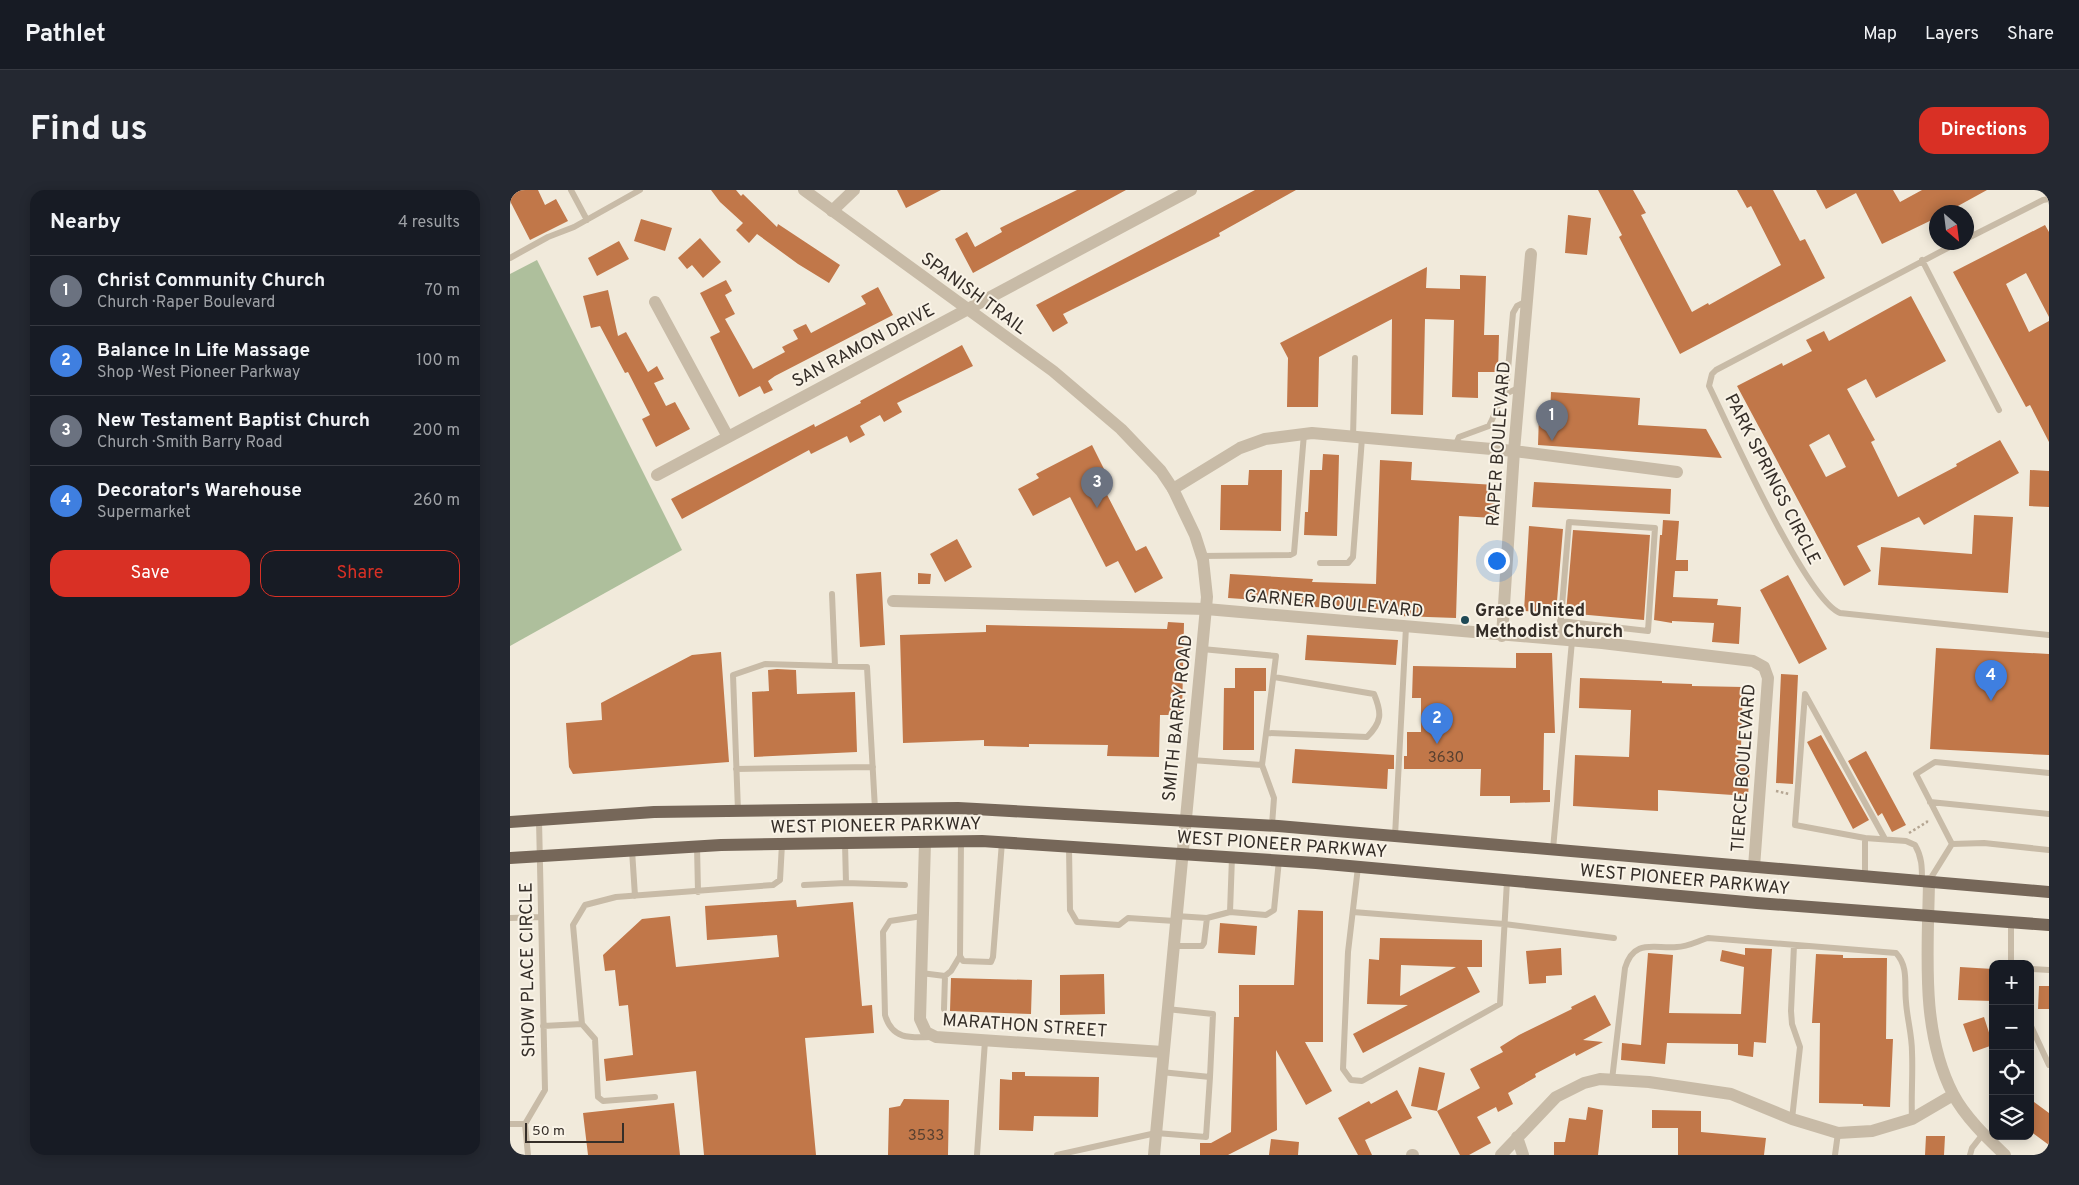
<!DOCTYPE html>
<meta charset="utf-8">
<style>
:root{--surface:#171b24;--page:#242831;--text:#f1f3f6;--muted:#9ea1a6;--line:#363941;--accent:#d93025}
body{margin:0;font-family:Overpass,sans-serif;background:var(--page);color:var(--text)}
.controls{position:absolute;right:15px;bottom:15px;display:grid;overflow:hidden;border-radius:10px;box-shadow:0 2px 12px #0003}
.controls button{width:45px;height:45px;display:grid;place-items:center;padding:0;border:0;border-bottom:1px solid var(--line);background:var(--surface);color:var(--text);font:25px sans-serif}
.compass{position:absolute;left:1419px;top:15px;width:45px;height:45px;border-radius:50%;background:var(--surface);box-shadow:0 2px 12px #0003;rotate:152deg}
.scale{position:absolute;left:15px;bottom:12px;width:99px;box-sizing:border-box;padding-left:5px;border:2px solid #352e28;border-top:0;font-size:14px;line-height:18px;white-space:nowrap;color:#352e28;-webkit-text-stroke:4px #f9f3e7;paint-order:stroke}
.you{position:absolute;left:986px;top:370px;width:18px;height:18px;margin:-12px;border:4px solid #fff;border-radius:50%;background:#1a73e8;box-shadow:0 0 0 8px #1a73e833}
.badge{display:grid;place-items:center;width:32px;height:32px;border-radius:50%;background:var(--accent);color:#fff;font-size:16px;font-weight:700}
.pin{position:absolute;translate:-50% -41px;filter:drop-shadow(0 1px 2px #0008)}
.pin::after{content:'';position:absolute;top:26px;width:18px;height:15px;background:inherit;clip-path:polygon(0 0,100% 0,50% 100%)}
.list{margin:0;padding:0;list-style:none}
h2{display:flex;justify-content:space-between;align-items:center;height:65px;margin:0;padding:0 20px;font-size:21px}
h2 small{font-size:16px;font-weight:400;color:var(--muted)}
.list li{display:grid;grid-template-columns:32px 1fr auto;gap:15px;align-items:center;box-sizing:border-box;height:70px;padding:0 20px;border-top:1px solid var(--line)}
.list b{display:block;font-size:19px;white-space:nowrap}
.list p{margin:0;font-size:16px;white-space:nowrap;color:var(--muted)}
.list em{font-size:16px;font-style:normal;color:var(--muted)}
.actions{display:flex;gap:10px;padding:15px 20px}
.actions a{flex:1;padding:11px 0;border:1px solid var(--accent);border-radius:15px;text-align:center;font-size:18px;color:var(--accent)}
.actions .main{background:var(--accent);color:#fff}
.icon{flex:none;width:28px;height:28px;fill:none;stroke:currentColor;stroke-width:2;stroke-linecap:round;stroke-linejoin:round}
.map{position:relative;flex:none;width:1539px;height:965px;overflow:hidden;border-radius:15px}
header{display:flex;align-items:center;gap:30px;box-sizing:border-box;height:70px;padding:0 25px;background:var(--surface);border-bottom:1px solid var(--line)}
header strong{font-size:24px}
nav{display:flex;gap:28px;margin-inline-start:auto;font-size:18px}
.intro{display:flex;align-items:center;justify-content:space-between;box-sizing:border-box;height:120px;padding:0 30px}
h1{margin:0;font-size:35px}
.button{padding:12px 22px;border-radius:15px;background:var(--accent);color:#fff;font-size:18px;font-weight:700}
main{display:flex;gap:30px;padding:0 30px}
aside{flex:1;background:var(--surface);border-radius:15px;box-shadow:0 2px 12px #0003}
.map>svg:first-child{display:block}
</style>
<header>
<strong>Pathlet</strong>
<nav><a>Map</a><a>Layers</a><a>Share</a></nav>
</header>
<div class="intro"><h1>Find us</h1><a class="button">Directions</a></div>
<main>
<aside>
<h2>Nearby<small>4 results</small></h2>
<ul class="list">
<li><span class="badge" style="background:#6b7280">1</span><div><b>Christ Community Church</b><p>Church · Raper Boulevard</p></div><em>70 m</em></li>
<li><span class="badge" style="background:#3f7fe0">2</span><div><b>Balance In Life Massage</b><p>Shop · West Pioneer Parkway</p></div><em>100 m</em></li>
<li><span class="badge" style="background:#6b7280">3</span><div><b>New Testament Baptist Church</b><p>Church · Smith Barry Road</p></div><em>200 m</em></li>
<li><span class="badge" style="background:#3f7fe0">4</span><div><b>Decorator's Warehouse</b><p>Supermarket</p></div><em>260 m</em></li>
</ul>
<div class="actions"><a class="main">Save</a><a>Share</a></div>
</aside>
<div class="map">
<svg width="1539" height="965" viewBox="0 0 1539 965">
<rect width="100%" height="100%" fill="#f1eadb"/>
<path fill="#aebf9c" d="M 27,70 L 172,360 L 0,456 L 0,84 Z"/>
<path fill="#c17749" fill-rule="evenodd" d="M 8,0 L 28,0 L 35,15 L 46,9 L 58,31 L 20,50 L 0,11 L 0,4 Z
M 201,0 L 226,0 L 231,6 L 233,4 L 267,37 L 268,34 L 330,75 L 319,93 L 288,74 L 247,44 L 239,53 L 226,40 L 233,33 L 210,12 Z
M 387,0 L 431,0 L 396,18 Z
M 567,0 L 616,0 L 463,83 L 445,49 L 457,42 L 465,57 L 492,42 L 490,38 Z
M 745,0 L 786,0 L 709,43 L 710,46 L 553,124 L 558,133 L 543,142 L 526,115 Z
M 1088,0 L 1123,0 L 1136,23 L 1131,25 L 1182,122 L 1198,113 L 1199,115 L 1271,75 L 1241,16 L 1237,18 L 1227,0 L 1263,0 L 1290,51 L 1295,49 L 1315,88 L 1170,164 L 1109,47 L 1112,45 Z
M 1306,0 L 1383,0 L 1390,12 L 1412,0 L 1477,0 L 1437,22 L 1426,22 L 1426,28 L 1372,54 L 1346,3 L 1316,19 Z
M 1058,25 L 1081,28 L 1077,65 L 1055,63 Z
M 131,29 L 162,38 L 155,61 L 124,51 Z
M 1535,35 L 1539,42 L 1539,127 L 1516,83 L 1496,94 L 1519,142 L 1539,131 L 1539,252 L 1520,215 L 1516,217 L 1443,82 Z
M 190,48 L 211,72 L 193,88 L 182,75 L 177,79 L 168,68 Z
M 109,51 L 119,69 L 87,86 L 78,68 Z
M 917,77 L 916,98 L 950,99 L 950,85 L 976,86 L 974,145 L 989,145 L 988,182 L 968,182 L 968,208 L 942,207 L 944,130 L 915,129 L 913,225 L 881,224 L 882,129 L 809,167 L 808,217 L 777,217 L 778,168 L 770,153 Z
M 216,90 L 222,101 L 215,105 L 225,124 L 215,129 L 243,179 L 275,162 L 272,157 L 288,149 L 283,140 L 296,134 L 301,143 L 356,114 L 351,106 L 368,97 L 383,125 L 265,186 L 258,191 L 263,200 L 254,204 L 250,196 L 229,207 L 200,147 L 210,142 L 190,103 Z
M 98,100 L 108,146 L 116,142 L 138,182 L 147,176 L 154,189 L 144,193 L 156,216 L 165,212 L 180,239 L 146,257 L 132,229 L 140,225 L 118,182 L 115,183 L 90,136 L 81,138 L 73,106 Z
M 1401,106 L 1436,171 L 1366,208 L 1356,189 L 1337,199 L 1365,250 L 1361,252 L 1388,307 L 1447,276 L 1446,274 L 1490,250 L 1509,283 L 1414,335 L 1409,327 L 1347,356 L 1361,381 L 1334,396 L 1227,196 L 1272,173 L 1273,176 L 1302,161 L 1296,150 L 1314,141 L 1319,151 ZM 1319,244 L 1336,277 L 1316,287 L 1299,255 Z
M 452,155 L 463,176 L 387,213 L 392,222 L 374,232 L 370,225 L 350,236 L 355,245 L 340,253 L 337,246 L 301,264 L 299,260 L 172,329 L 161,309 L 304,234 L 305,237 L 351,213 L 350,211 Z
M 1041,202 L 1130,208 L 1128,235 L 1196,239 L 1212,268 L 1028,255 L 1029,225 L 1040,225 Z
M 582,255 L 598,287 L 590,291 L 626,361 L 636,356 L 653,388 L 625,403 L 608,371 L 596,377 L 560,307 L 523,326 L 508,299 L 529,288 L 526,284 Z
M 813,264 L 829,265 L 827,346 L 794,345 L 795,322 L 798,322 L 800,280 L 812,280 Z
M 870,270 L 902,272 L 901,290 L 986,295 L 984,328 L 949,326 L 946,428 L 890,426 L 891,420 L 804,417 L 804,414 L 718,408 L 720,384 L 803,389 L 802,392 L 866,394 Z
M 739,280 L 772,280 L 771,341 L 710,340 L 711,295 L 738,295 Z
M 1520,280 L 1539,281 L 1539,317 L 1519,316 Z
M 1024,292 L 1161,299 L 1160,324 L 1022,317 Z
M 1464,325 L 1503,327 L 1498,403 L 1368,395 L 1371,357 L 1462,364 Z
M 1153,330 L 1169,331 L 1166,370 L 1178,370 L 1178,381 L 1165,381 L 1163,407 L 1208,409 L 1207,415 L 1231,417 L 1229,454 L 1202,452 L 1204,433 L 1162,431 L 1162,433 L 1144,430 L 1150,345 L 1152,345 Z
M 1019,336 L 1053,339 L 1046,423 L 1014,421 Z
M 1063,340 L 1140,345 L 1134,430 L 1056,423 Z
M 447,349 L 462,377 L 435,392 L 420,364 Z
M 371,382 L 375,455 L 350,457 L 346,384 Z
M 408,383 L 421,384 L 420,394 L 408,394 Z
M 1278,385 L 1317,459 L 1289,474 L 1250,400 Z
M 658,432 L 674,433 L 672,525 L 650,525 L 649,567 L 597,566 L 598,555 L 519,554 L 519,557 L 474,556 L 474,550 L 393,553 L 390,445 L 476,442 L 476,435 L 657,439 Z
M 797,445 L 888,450 L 886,475 L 795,470 Z
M 1426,458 L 1539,464 L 1539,565 L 1420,559 Z
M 211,462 L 219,572 L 63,584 L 59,577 L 56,533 L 92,530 L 91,513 L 182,465 Z
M 1006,463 L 1042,463 L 1045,543 L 1034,543 L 1033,600 L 1040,600 L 1040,612 L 1000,613 L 1000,606 L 970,606 L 971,579 L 894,579 L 894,566 L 897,566 L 897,542 L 911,542 L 911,508 L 902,508 L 903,476 L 1006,478 Z
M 725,478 L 756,478 L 756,501 L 744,501 L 744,560 L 713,560 L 714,498 L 725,498 Z
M 267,479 L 286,480 L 287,504 L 345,502 L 347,562 L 244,567 L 242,502 L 259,501 L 258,480 Z
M 1271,484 L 1288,485 L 1283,594 L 1266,593 Z
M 1070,488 L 1152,491 L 1152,493 L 1182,494 L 1182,496 L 1233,497 L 1231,557 L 1229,557 L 1228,578 L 1240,578 L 1238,606 L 1148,600 L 1148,621 L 1063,616 L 1065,565 L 1119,567 L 1121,520 L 1069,518 Z
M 1311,545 L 1359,630 L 1343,639 L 1297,552 Z
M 785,559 L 884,565 L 884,579 L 878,579 L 877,599 L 782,593 Z
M 1356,561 L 1396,635 L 1382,642 L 1372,623 L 1368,626 L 1338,571 Z
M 286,710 L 287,717 L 343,712 L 352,816 L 362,815 L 364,843 L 295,848 L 306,965 L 194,965 L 186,881 L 96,891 L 94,869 L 123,865 L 118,815 L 109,816 L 105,780 L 95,781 L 93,765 L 132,729 L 160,726 L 166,777 L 269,767 L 267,745 L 197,750 L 195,716 Z
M 788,720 L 813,721 L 813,852 L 795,852 L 822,901 L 796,915 L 766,860 L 767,940 L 718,965 L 690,965 L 690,953 L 701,953 L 721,942 L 724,827 L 729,827 L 729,795 L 784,795 Z
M 710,733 L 747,736 L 745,765 L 708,763 Z
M 870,748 L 972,750 L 972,777 L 957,777 L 970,802 L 853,863 L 843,844 L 898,815 L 857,814 L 859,769 L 869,770 ZM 891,775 L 946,777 L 890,806 Z
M 1051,758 L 1052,785 L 1036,786 L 1036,793 L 1019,794 L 1016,761 Z
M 1235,758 L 1262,759 L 1256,853 L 1244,852 L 1243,867 L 1228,865 L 1228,854 L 1157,853 L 1155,874 L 1111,870 L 1112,853 L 1131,855 L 1138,763 L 1163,765 L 1159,823 L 1231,824 L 1234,777 L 1210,771 L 1212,760 L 1235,765 Z
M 1306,764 L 1333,765 L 1333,768 L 1377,768 L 1376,849 L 1383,849 L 1380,917 L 1353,916 L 1353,914 L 1309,913 L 1310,833 L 1302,833 Z
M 1450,777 L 1483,779 L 1483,811 L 1448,810 Z
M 594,784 L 595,824 L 550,825 L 550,785 Z
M 441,788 L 522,790 L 521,824 L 440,821 Z
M 1529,796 L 1539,796 L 1539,819 L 1528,819 Z
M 1085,805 L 1101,835 L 1073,850 L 1093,852 L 1066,866 L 1065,863 L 1025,884 L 1026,887 L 998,903 L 1003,914 L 988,922 L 986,917 L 967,927 L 981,953 L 959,965 L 950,965 L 927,921 L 970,898 L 960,879 L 993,862 L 990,857 L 1009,845 L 1062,819 L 1061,817 Z
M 1474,827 L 1483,855 L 1463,862 L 1453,834 Z
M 909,877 L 935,883 L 927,921 L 901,916 Z
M 502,882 L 515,882 L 515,886 L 589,887 L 588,927 L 524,926 L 523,941 L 489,940 L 490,889 L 502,890 Z
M 887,900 L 902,928 L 855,950 L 862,965 L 848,965 L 828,928 L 859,911 L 861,914 Z
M 394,909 L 439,910 L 438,965 L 378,965 L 379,918 L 390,916 Z
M 1520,909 L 1539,923 L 1539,955 L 1520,941 Z
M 164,913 L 170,965 L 78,965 L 73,923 Z
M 1078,917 L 1093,920 L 1088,965 L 1044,965 L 1044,952 L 1055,952 L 1059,928 L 1076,930 Z
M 1142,920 L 1191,921 L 1191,942 L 1256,948 L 1254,965 L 1168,965 L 1168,938 L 1142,938 Z
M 1416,946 L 1435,946 L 1434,965 L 1415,965 Z
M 761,949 L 789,952 L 788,965 L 759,965 Z"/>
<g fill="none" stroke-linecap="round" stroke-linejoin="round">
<path stroke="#b4a592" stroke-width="2.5" stroke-dasharray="2.5 2.5" stroke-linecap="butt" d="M 1266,601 L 1279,604
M 1399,643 L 1417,632 L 1417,628"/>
<path stroke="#c8bba7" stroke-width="6" d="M 61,0 L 77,30
M 1456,49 L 1533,10 L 1539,9
M 1449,52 L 1206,180 L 1202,184 L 1199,196 C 1219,237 1296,410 1330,423 L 1539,445
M 0,68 L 38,47 L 64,37 L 130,0
M 1412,70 L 1489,220
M 996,202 L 1003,123 L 1007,116 L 1017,111
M 843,247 L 845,168
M 945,256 L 949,247 L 979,236 C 990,216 985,206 1009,198
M 691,366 L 780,365 L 784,363 L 794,244
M 810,373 L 838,373 L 843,367 L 852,248
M 322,404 L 325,476
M 1049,450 L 1050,440 L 1059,332 L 1145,338 L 1138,441 L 1050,431
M 692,459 L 766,466 L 752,575 L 764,608 L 762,635
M 757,543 L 857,547 C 872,532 872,523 864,504 L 764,487
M 681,570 L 752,575
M 226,579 L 363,577
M 1539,583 L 1425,572 L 1406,584 L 1442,654 L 1474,653 L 1539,660
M 1420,612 L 1539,624
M 228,621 L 223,485 L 255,474 L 357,477 L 365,619
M 885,646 L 896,437
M 1355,648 L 1285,635 L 1295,504 L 1375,649
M 451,651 L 450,766 L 453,771 L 481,772 L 483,767 L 492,652
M 335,653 L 336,693 L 395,695
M 187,656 L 188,702
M 559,657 L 560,720 L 567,732 L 609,735 L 618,728 L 665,731
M 1043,659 L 1062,451
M 122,660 L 125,706
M 848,677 L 838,762 L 833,879 L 841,890 L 852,891 L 990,814 L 997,691
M 1355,686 L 1355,648 L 1396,651 L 1405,655 C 1412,667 1412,677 1412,691
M 1419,691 L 1442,654
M 294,695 L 336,693
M 720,722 L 722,667
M 843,722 L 994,734 L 1104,748
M 412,726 L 380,731 L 373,742 L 375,825 C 382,849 399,848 421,847
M 666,726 L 697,728
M 0,728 L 31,727
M 1501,732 L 1501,774
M 663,756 L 692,756 L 694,753 L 697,728 L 720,722 L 756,725 L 764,720 L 769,670
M 1520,779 L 1539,780
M 411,783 L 435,786 L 441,781 L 450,766
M 434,819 L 435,786
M 657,819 L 703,824 L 700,887
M 72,834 L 85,849 L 88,907 L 93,911 L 145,907
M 1520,834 L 1539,875
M 33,836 L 72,834 L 63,735 L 75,715 L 106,707 L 263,695 L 270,690 L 272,654
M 1102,890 L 1115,778 C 1124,748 1144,759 1167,757 C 1177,757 1188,751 1198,748 L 1386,763 C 1399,777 1394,795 1396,812 C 1397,828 1402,845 1402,862 C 1403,884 1401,906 1402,929
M 1282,929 L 1290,857 L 1282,834 L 1281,821 L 1284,755
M 0,934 L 15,934 L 35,900 L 29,630
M 15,934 L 18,965
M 467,965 L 475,851
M 547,965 L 646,943 L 696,947 L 700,887 L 651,882
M 1325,965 L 1328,943
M 1460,965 L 1462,958 L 1473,944"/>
<path stroke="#c8bba7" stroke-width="12" d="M 322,21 L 344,0
M 145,112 L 218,247
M 147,285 L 681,0
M 663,299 L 730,258 L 755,249 L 802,243 L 1004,261 L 1167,282
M 383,411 L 696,419 L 1092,453 L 1243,471 L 1254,477 L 1258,488 L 1244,677
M 992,446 L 1004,261 L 1021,64
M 415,652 L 410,829 L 416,842 L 426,847 L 653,862
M 1419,691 C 1418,762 1410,840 1443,904 C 1455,927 1477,948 1495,965
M 1007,947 L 1013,965
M 902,965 L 903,965
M 991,965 L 1046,907 L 1074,893 L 1090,889 L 1139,892 L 1221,904 L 1282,929 L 1328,943 L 1362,941 L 1402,929 L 1443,905"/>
<path stroke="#c8bba7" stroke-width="12" d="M 294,0 L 543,181 L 611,239 L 651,281 L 663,299 L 685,345 L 693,370 L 697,407 L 644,965"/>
<path stroke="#766759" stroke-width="12" d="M 0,632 L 144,622 L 448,618 L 768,636 L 1539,702
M 0,668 L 211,655 L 472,651 L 806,673 L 1247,713 L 1539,735"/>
</g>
<circle fill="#1f4955" stroke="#f9f3e7" stroke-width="2" cx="955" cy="430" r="5"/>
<g text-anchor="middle" stroke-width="4" stroke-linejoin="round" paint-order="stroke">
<g font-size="15" fill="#584030">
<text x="936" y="572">3630</text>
<text x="416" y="950">3533</text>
</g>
<g font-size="18" fill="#352e28" stroke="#f9f3e7">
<text transform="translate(464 103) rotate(36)" y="6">SPANISH TRAIL</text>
<text transform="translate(353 155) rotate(-28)" y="6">SAN RAMON DRIVE</text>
<text transform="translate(988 254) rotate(-86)" y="6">RAPER BOULEVARD</text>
<text transform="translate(1263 289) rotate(63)" y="6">PARK SPRINGS CIRCLE</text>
<text transform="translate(824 413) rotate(5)" y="6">GARNER BOULEVARD</text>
<text transform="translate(667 528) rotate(-84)" y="6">SMITH BARRY ROAD</text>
<text transform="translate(1233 578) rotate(-86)" y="6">TIERCE BOULEVARD</text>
<text transform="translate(366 635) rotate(-1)" y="6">WEST PIONEER PARKWAY</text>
<text transform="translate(772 654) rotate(4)" y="6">WEST PIONEER PARKWAY</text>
<text transform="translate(1175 689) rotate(5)" y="6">WEST PIONEER PARKWAY</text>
<text transform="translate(17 780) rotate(-91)" y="6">SHOW PLACE CIRCLE</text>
<text transform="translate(515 835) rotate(4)" y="6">MARATHON STREET</text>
</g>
<g font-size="18" font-weight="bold" fill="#352e28" stroke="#f9f3e7" text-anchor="start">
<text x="965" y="426">Grace United<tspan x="965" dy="21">Methodist Church</tspan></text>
</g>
</g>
</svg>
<div class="controls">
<button>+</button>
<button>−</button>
<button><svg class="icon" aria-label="locate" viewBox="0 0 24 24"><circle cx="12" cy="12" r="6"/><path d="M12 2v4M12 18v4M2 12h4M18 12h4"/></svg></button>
<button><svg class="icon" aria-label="layers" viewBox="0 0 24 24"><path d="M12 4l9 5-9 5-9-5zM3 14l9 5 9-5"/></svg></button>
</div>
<svg class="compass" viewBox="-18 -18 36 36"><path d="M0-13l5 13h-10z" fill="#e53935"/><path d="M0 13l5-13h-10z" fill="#9ea1a6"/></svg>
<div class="scale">50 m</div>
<div class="you"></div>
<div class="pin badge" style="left:1042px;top:251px;background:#6b7280">1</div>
<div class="pin badge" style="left:927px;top:554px;background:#3f7fe0">2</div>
<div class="pin badge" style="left:587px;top:318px;background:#6b7280">3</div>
<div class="pin badge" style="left:1481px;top:511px;background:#3f7fe0">4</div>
</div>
</main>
